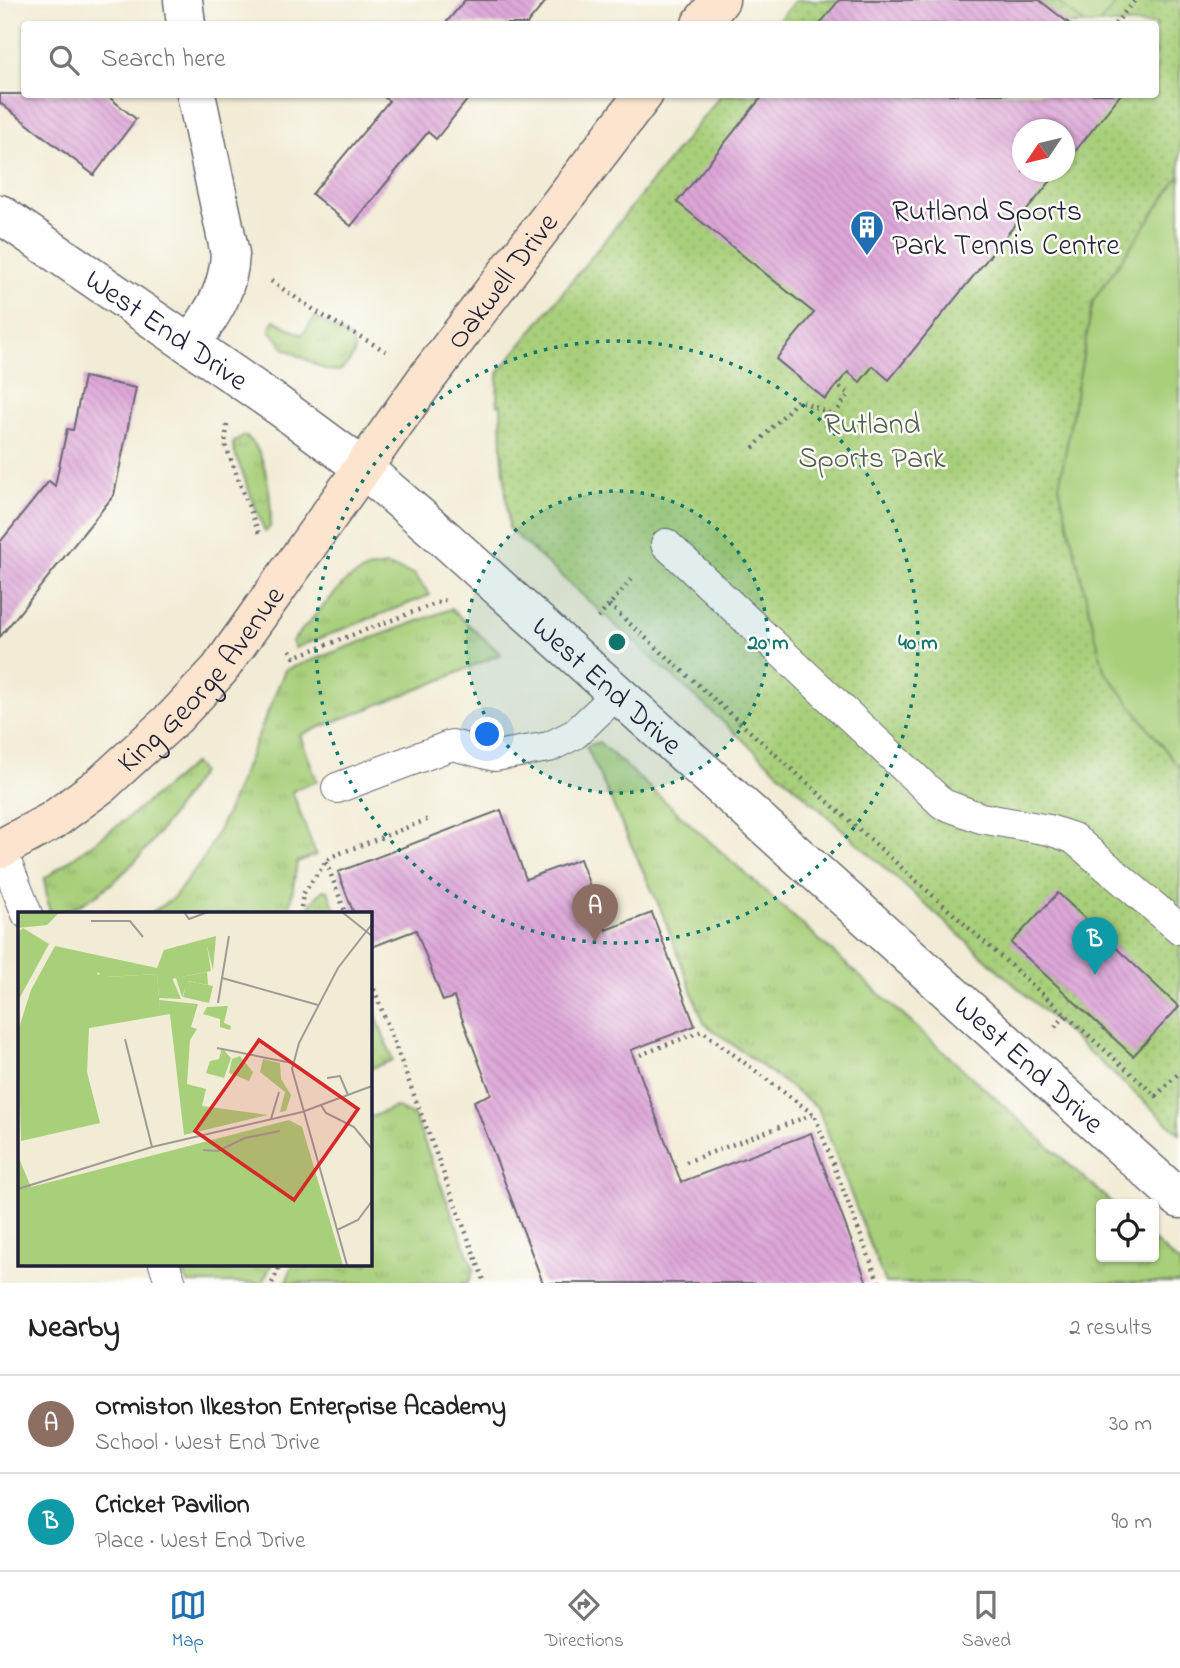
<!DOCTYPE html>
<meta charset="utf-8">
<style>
:root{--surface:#fff;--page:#f6f6f6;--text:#202124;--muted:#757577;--line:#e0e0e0;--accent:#1f6fb2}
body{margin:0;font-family:"Indie Flower",sans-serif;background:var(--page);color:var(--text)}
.controls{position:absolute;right:21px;bottom:21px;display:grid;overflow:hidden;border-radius:7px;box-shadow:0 2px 5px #0004}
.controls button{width:63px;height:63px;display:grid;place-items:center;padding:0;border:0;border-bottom:2px solid var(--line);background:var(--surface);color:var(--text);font:35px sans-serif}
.compass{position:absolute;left:1012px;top:119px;width:63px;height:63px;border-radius:50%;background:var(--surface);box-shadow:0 2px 5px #0004;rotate:235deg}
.you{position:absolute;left:488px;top:735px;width:24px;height:24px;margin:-18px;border:5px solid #fff;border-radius:50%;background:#1a73e8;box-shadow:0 0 0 10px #1a73e833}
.badge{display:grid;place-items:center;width:46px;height:46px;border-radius:50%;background:var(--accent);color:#fff;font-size:23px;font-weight:700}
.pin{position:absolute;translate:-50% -58px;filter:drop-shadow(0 2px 4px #0008)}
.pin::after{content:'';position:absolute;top:37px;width:24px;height:21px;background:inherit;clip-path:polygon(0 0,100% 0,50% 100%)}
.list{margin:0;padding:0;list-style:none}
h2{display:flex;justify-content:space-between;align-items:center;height:91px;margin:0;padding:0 28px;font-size:30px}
h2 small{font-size:23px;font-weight:400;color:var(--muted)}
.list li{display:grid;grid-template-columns:46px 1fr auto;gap:21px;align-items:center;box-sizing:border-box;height:98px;padding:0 28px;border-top:2px solid var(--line)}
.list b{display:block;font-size:26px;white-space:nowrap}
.list p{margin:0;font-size:23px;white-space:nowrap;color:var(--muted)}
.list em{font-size:23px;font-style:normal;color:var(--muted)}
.icon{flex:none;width:38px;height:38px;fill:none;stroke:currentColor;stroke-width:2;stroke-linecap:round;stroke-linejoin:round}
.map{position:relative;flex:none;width:1180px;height:1283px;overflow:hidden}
.search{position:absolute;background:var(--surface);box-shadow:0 2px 5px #0004;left:21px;right:21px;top:21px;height:77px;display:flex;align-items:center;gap:18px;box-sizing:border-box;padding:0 24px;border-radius:7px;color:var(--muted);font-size:26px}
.sheet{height:287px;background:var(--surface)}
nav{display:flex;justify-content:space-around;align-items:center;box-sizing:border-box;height:98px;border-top:2px solid var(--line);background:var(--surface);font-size:19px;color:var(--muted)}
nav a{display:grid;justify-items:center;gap:4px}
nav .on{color:var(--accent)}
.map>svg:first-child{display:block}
</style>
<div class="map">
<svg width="1180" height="1283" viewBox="0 0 1180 1283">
<defs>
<pattern id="grass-tufts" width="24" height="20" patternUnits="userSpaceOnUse" patternTransform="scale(1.75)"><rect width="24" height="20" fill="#a8cf7a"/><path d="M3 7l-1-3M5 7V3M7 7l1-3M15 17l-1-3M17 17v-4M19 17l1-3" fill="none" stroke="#90b16a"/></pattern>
<pattern id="park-dots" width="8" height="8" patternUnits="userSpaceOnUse" patternTransform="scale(1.75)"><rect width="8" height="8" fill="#a8cf7a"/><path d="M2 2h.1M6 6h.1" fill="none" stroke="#90b16a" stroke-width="1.8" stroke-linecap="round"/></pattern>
<pattern id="building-back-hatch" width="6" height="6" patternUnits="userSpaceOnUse" patternTransform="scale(1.75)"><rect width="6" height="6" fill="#dda7d8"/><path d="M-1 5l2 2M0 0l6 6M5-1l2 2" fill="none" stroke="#bd8fba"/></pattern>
</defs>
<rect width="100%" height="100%" fill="#fdfcf7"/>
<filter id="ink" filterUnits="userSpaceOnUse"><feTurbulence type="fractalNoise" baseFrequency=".0143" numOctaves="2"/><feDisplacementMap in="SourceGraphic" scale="14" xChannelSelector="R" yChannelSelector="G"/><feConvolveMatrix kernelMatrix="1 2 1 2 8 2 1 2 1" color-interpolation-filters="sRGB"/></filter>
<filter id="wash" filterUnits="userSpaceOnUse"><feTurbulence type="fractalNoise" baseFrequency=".00686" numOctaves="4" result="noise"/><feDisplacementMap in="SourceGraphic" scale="28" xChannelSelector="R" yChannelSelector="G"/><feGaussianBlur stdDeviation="1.57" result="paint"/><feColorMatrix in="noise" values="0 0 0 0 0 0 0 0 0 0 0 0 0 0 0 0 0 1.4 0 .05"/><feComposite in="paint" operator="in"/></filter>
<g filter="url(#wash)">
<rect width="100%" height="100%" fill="#f1ecd5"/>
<path fill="url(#grass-tufts)" stroke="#65785a" stroke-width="2" d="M 315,317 L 352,340 L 355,352 L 350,361 L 340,371 L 326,370 L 284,348 L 270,330 L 274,320 L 302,335 Z
M 244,436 C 267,445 273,505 270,527 L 265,532 L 233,448 L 233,443 Z
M 387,566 L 414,574 L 430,595 L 295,648 L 292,641 L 346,581 L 367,569 Z
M 451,609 L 501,654 L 434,683 L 300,735 L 317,781 L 292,791 L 316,855 L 297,862 L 289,914 L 150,914 L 174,897 L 206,855 L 226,814 L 285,670 Z
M 599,742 L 1113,1204 L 1101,1204 L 1101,1257 L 1154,1257 L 1154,1241 L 1180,1264 L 1180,1283 L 885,1283 L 818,1108 L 704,1023 L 661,910 L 586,746 Z
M 194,763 L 201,772 C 167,822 135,875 81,904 C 70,909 62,914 50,914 L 44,879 L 129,817 Z
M 323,890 L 328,891 L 337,914 L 309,914 L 311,903 Z
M 369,998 L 393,1060 L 369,1069 Z
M 395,1107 L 414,1116 L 474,1270 L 468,1283 L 286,1283 L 293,1264 L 369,1264 L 369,1118 Z
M 180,1264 L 272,1264 L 262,1283 L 188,1283 Z"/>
<path fill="url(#park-dots)" stroke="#65785a" stroke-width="2" fill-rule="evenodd" d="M 795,0 L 1180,0 L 1180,1134 L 509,529 L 502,450 L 501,405 L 497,404 L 498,373 L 721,95 L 1156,94 L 1156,24 L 776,24 ZM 1023,130 L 1064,130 L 1064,172 L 1023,172 Z"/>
<path fill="#a8cf7a" stroke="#65785a" stroke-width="2" d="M 1055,0 L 1119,0 L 1099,24 L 1085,24 Z
M 1180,175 L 1180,769 L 1104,670 L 1059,487 L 1093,301 Z"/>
<g id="blocks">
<path fill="url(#building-back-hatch)" d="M 465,0 L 547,0 L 527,24 L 445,24 Z
M 839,0 L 1039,0 L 1070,24 L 820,24 Z
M 0,94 L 105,94 L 136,119 L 94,175 L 0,103 Z
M 386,94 L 472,94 L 436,139 L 428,132 L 351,226 L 312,194 L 389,101 L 384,97 Z
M 764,94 L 1121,94 L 1065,164 L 1065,130 L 1023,130 L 1023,172 L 1058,172 L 889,380 L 873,366 L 860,382 L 848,372 L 825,399 L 776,359 L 814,313 L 677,202 Z
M 84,377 L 136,388 L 114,495 L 0,637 L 0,542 L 49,481 L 55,486 L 67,429 L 73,430 Z
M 501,810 L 526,879 L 580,859 L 606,930 L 652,913 L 695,1026 L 631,1050 L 681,1182 L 811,1133 L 867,1283 L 543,1283 L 474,1101 L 491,1094 L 454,997 L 443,1001 L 416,930 L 369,948 L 369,914 L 354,914 L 338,872 Z
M 1058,893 L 1179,1007 L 1133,1056 L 1011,943 Z"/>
</g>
</g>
<g filter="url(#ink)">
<use href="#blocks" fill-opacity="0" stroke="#6a6971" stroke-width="2"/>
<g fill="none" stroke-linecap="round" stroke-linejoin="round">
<g stroke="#6a6971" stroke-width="32">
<path id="lane" d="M 666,544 L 943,804 L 981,818 L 1049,830 L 1073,838 L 1180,929
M 337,788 L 452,745 L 495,756 L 549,747 L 575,734 L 617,694
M 1,849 L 27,914
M 164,1264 L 171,1283"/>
</g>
<g stroke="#6a6971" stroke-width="41">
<g id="street">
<path d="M 183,0 L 186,24"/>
<path id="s1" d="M 0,214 L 279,406 L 363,468 L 443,537 L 1180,1199"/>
<path d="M 191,344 C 212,313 228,293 230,254 L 196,94"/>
</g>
</g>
<g stroke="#6a6971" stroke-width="41">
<g id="secondary">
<path d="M 701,24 L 720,0"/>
<path id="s2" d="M 0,849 L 52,821 L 102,784 L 175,717 L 219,670 L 426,379 L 644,94"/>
</g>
</g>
<path stroke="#6a6971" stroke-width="4.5" stroke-dasharray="2 5" stroke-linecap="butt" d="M 1115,24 L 1135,0
M 271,281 L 320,314 L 389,353
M 227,425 L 225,444 L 260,536
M 753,448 L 798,400 L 834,415 L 849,394 L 837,385
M 609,605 L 1156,1096 L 1180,1072
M 598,618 L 632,579
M 290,650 L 294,657 L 445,600
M 326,862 L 346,914
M 300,914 L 303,894 L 326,861 L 333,856 L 429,819
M 369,976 L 485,1283
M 1055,1027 L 1066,1015
M 640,1055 L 702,1031 L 813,1114
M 686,1162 L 814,1114 L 879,1283
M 272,1283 L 281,1264"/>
<use href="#lane" stroke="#fff" stroke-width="30"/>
<use href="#street" stroke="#fff" stroke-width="38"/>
<use href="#secondary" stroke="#fce5cf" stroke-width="38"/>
</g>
</g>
<circle cx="617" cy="642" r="151" fill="#0f766e" fill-opacity=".12"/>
<g fill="none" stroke="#0f766e" stroke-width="3.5" stroke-dasharray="3.5 7">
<circle cx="617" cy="642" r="151"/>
<circle cx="617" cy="642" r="301"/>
</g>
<defs>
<g id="building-pin" transform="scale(1.75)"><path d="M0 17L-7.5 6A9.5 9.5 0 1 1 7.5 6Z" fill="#1f6fb2" stroke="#fdfcf7"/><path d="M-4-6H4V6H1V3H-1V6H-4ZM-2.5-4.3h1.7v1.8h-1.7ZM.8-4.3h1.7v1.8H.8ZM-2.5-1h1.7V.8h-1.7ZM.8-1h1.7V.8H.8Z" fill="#fff"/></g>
</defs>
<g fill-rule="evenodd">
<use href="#building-pin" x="867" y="227"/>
</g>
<g text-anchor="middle" stroke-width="5" stroke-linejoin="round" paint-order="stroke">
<g font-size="30" fill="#22223b" stroke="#fdfcf7" text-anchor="start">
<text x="892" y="220">Rutland Sports<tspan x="892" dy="34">Park Tennis Centre</tspan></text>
</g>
<g font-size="30" fill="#22223b" stroke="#fdfcf7">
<text dy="10" stroke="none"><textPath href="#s2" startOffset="766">Oakwell Drive</textPath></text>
<text dy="10" stroke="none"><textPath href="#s1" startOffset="203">West End Drive</textPath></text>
<text dy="10" stroke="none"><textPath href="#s2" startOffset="266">King George Avenue</textPath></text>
<text dy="10" stroke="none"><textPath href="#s1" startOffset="770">West End Drive</textPath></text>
<text dy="10" stroke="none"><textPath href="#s1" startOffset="1337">West End Drive</textPath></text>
</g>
<g font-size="30" fill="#515f51" stroke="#fdfcf7">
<text x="872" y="433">Rutland<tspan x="872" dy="34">Sports Park</tspan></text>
</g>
</g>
<g transform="translate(18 912)">
<rect width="354" height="354" fill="#f1ecd5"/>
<path d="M 198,24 L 195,58 L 189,34 L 154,66 L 163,87 L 141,86 L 139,62 L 88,65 L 79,60 L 80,65 L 75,65 L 142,97 L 141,88 L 180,92 L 173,115 L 179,117 L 172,128 L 169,172 L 188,177 L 184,194 L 250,203 L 166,223 L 152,102 L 71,116 L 69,160 L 82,211 L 3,229 L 0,119 L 13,78 L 37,34 L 139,56 L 146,38 ZM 189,60 L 190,73 L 170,69 L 164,85 L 158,66 ZM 210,94 L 206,111 L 213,114 L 212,118 L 202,115 L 202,107 L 185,102 L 189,95 ZM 204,136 L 213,146 L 206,166 L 188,161 L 192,149 L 201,147 ZM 222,144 L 235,160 L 231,169 L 211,161 L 214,147 ZM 245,147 L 262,151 L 263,167 L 273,183 L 268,199 L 262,200 L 267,180 L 242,160 Z" fill="#a8cf7a"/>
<path d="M 0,0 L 42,0 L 29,13 L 0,16 ZM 5,16 L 31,32 L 0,89 L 0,20 ZM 271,208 L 284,215 L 325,353 L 0,353 L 0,244 L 13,275 Z" fill="#a8cf7a"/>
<path d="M 189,34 L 193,59 L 154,67 L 149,41 ZM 88,59 L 89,65 L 139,62 L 142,97 L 76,101 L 74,66 ZM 169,69 L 195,74 L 191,91 L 165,85 ZM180 288a42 42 0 1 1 84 0a42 42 0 1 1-84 0ZM 111,254 L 146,254 L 170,353 L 101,353 L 98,349 L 80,289 L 84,273 ZM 298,274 L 307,306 L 287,311 L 278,279 ZM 283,324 L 310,326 L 309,353 L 282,353 Z" fill="#a8cf7a"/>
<path fill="none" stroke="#9e9b97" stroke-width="2" d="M 166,0 L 171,7 L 190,0M 324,0 L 354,24M 73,9 L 112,9 L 125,25M 211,24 L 204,66 L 300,93M 200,91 L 204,66M 107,127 L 134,235M 199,136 L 274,151M 309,166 L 322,164 L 330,183M 303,193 L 308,201 L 336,215 L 354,237M 253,207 L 261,180M 185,238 L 200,239 L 227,226 L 262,219M 0,277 L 134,235 L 284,200 L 354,174M 319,318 L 340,308 L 354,289M 329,353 L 274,157 L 281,131 L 320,56 L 354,12"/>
<path fill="#d62828" fill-opacity="0.15" stroke="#d62828" stroke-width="3.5" d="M 241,128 L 340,197 L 276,288 L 177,219 Z"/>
<rect width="354" height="354" fill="none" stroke="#22223b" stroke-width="3.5"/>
</g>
<circle cx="617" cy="642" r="10" fill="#0f766e" stroke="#fdfcf7" stroke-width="3.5"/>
<g font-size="21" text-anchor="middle" font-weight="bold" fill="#0f766e" stroke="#fdfcf7" stroke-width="5" stroke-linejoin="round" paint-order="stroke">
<text x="768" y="649">20 m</text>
<text x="918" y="649">40 m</text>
</g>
</svg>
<div class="controls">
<button><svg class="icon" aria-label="locate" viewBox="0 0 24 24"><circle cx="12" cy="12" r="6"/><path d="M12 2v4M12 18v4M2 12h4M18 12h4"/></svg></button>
</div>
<svg class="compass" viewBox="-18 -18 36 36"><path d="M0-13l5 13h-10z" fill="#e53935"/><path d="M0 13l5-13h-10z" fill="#757577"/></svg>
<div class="you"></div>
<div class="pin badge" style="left:595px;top:942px;background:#8d6e63">A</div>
<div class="pin badge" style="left:1095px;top:975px;background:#0f9aa8">B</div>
<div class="search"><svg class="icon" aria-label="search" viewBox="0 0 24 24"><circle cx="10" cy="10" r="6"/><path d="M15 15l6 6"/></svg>Search here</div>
</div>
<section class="sheet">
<h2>Nearby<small>2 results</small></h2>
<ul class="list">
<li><span class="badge" style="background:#8d6e63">A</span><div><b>Ormiston Ilkeston Enterprise Academy</b><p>School · West End Drive</p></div><em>30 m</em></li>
<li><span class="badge" style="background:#0f9aa8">B</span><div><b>Cricket Pavilion</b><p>Place · West End Drive</p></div><em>90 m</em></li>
</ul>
</section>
<nav>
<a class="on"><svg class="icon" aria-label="map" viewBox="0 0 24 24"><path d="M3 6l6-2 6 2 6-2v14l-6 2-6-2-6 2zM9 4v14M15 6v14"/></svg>Map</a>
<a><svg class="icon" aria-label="directions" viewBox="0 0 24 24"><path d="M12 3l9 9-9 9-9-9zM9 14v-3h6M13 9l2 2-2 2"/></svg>Directions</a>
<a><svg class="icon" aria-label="saved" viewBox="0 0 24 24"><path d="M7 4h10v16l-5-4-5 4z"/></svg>Saved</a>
</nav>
